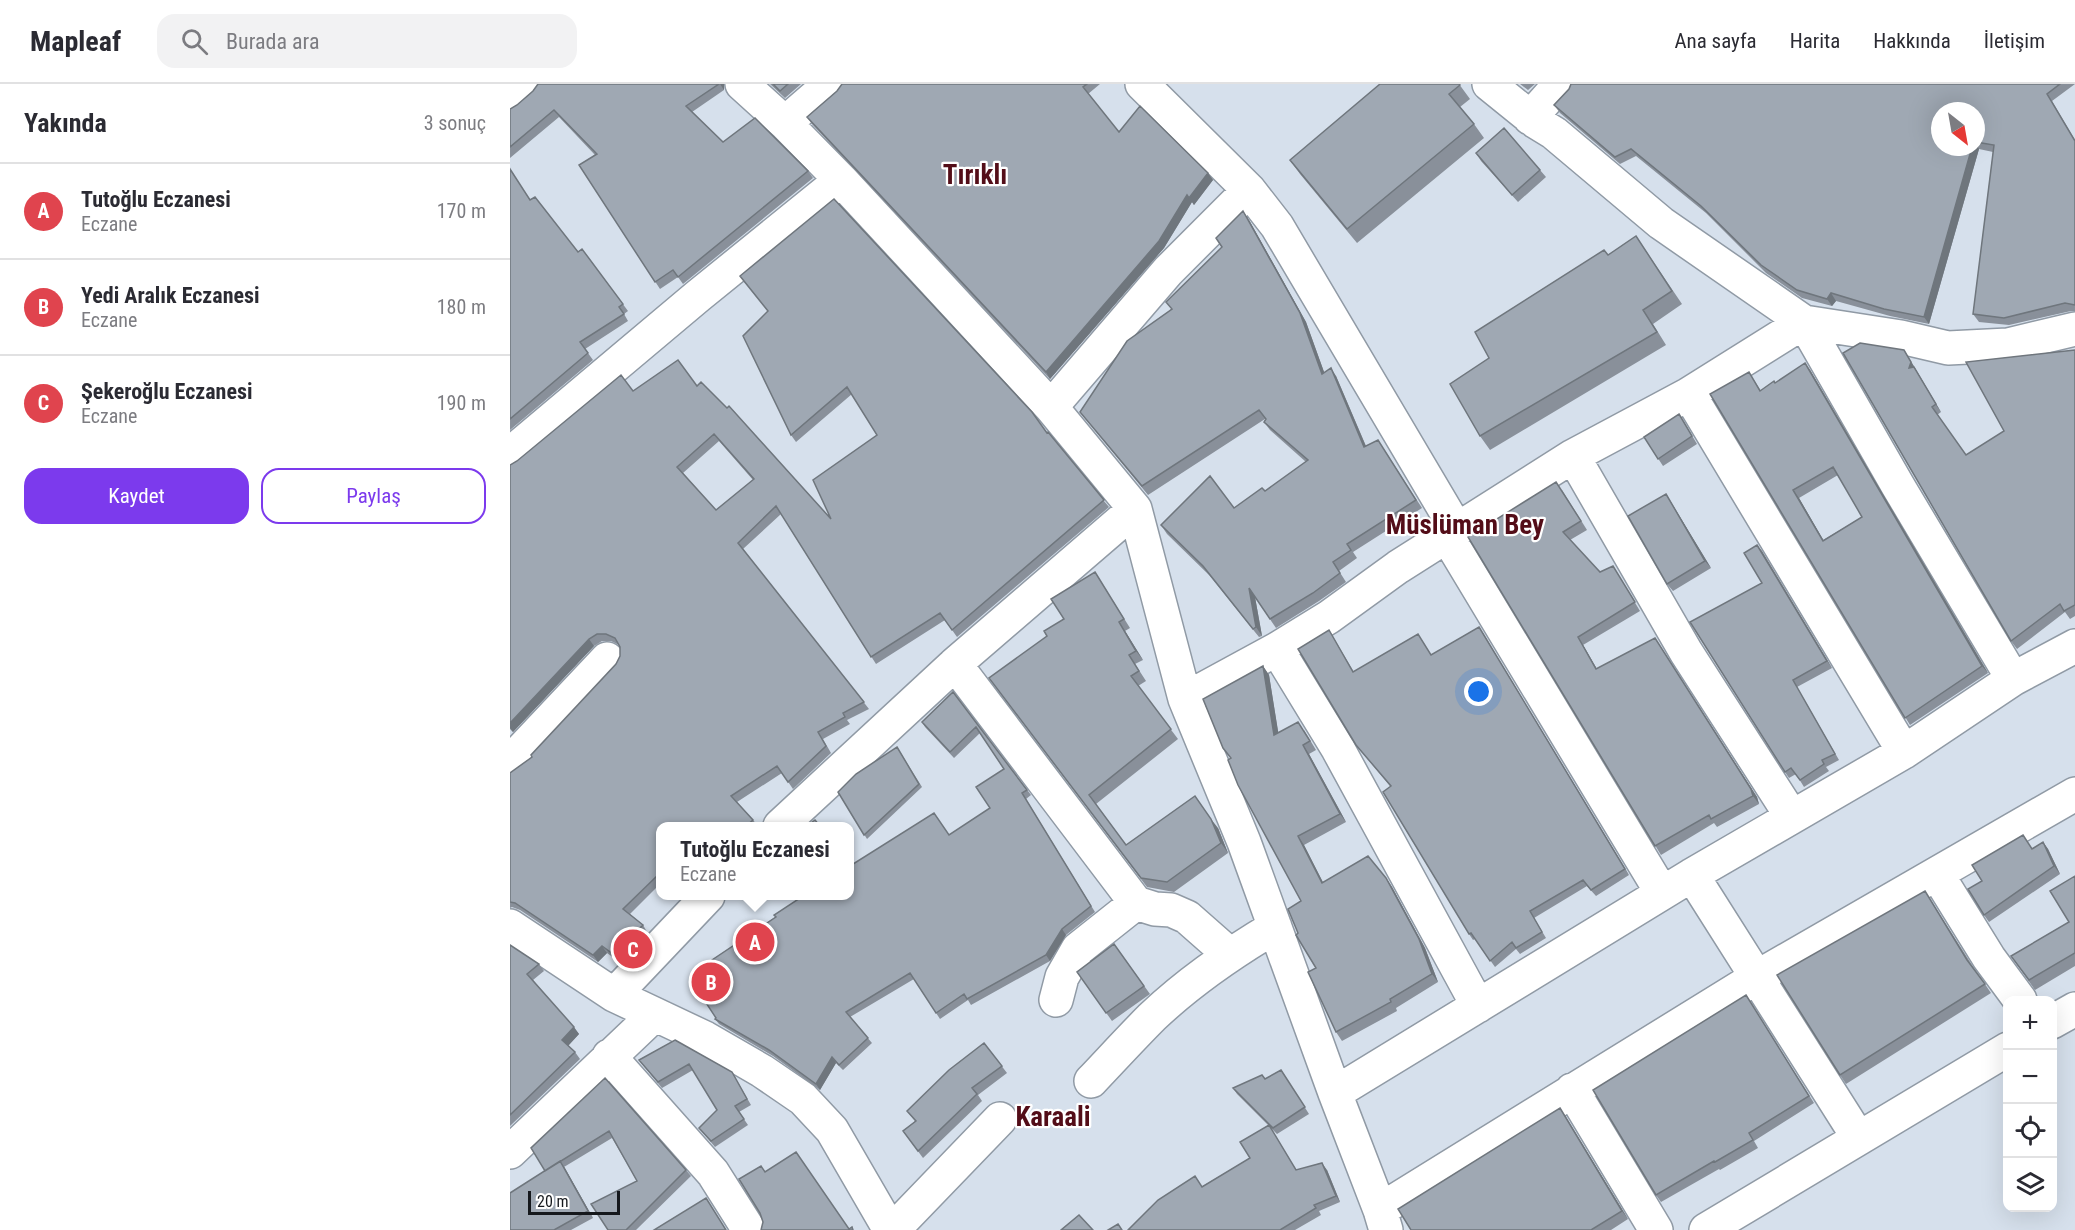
<!DOCTYPE html>
<html lang="tr">
<meta charset="utf-8">
<style>
:root{--surface:#fff;--page:#f2f2f3;--text:#2b2b33;--muted:#7c7c81;--line:#e1e1e2;--accent:#7c3aed}
body{margin:0;font-family:"Roboto Condensed",sans-serif;background:var(--page);color:var(--text)}
.controls{position:absolute;right:18px;bottom:18px;display:grid;overflow:hidden;border-radius:12px;box-shadow:0 6px 24px #0002}
.controls button{width:54px;height:54px;display:grid;place-items:center;padding:0;border:0;border-bottom:2px solid var(--line);background:var(--surface);color:var(--text);font:30px sans-serif}
.compass{position:absolute;left:1421px;top:18px;width:54px;height:54px;border-radius:50%;background:var(--surface);box-shadow:0 6px 24px #0002;rotate:149deg}
.scale{position:absolute;left:18px;bottom:15px;width:92px;box-sizing:border-box;padding-left:6px;border:3px solid #15181c;border-top:0;font-size:16px;line-height:21px;white-space:nowrap;color:#15181c;-webkit-text-stroke:4px #fff;paint-order:stroke}
.you{position:absolute;left:969px;top:608px;width:21px;height:21px;margin:-15px;border:4px solid #fff;border-radius:50%;background:#1a73e8;box-shadow:0 0 0 9px #1a73e833}
.badge{display:grid;place-items:center;width:39px;height:39px;border-radius:50%;background:var(--accent);color:#fff;font-size:20px;font-weight:700}
.pin{position:absolute;translate:-50% -50%;border:3px solid #fff;box-shadow:0 2px 6px #0006}
.popup{position:absolute;left:146px;top:738px;width:198px;height:78px;box-sizing:border-box;display:grid;place-content:center;border-radius:12px;background:var(--surface);filter:drop-shadow(0 2px 4px #0005);font-size:20px;white-space:nowrap;color:var(--muted)}
.popup b{font-size:22px;color:var(--text)}
.popup::after{content:'';position:absolute;left:50%;top:100%;margin-left:-12px;border:12px solid transparent;border-top-color:var(--surface)}
.list{margin:0;padding:0;list-style:none}
h2{display:flex;justify-content:space-between;align-items:center;height:78px;margin:0;padding:0 24px;font-size:26px}
h2 small{font-size:20px;font-weight:400;color:var(--muted)}
.list li{display:grid;grid-template-columns:39px 1fr auto;gap:18px;align-items:center;box-sizing:border-box;height:96px;padding:0 24px;border-top:2px solid var(--line)}
.list b{display:block;font-size:22px;white-space:nowrap}
.list p{margin:0;font-size:20px;white-space:nowrap;color:var(--muted)}
.list em{font-size:20px;font-style:normal;color:var(--muted)}
.actions{display:flex;gap:12px;padding:18px 24px}
.actions a{flex:1;padding:14px 0;border:2px solid var(--accent);border-radius:18px;text-align:center;font-size:21px;color:var(--accent)}
.actions .main{background:var(--accent);color:#fff}
.icon{flex:none;width:33px;height:33px;fill:none;stroke:currentColor;stroke-width:2;stroke-linecap:round;stroke-linejoin:round}
.map{position:relative;flex:none;width:1565px;height:1146px;overflow:hidden}
header{display:flex;align-items:center;gap:36px;box-sizing:border-box;height:84px;padding:0 30px;background:var(--surface);border-bottom:2px solid var(--line)}
header strong{font-size:28px}
nav{display:flex;gap:33px;margin-inline-start:auto;font-size:21px}
.search{width:420px;height:54px;background:var(--page);display:flex;align-items:center;gap:15px;box-sizing:border-box;padding:0 21px;border-radius:18px;color:var(--muted);font-size:22px}
main{display:flex}
aside{flex:1;background:var(--surface)}
.map>svg:first-child{display:block}
</style>
<header>
<strong>Mapleaf</strong>
<div class="search"><svg class="icon" aria-label="search" viewBox="0 0 24 24"><circle cx="10" cy="10" r="6"/><path d="M15 15l6 6"/></svg>Burada ara</div>
<nav><a>Ana sayfa</a><a>Harita</a><a>Hakkında</a><a>İletişim</a></nav>
</header>
<main>
<aside>
<h2>Yakında<small>3 sonuç</small></h2>
<ul class="list">
<li><span class="badge" style="background:#e0444e">A</span><div><b>Tutoğlu Eczanesi</b><p>Eczane</p></div><em>170 m</em></li>
<li><span class="badge" style="background:#e0444e">B</span><div><b>Yedi Aralık Eczanesi</b><p>Eczane</p></div><em>180 m</em></li>
<li><span class="badge" style="background:#e0444e">C</span><div><b>Şekeroğlu Eczanesi</b><p>Eczane</p></div><em>190 m</em></li>
</ul>
<div class="actions"><a class="main">Kaydet</a><a>Paylaş</a></div>
</aside>
<div class="map">
<svg width="1565" height="1146" viewBox="0 0 1565 1146">
<rect width="100%" height="100%" fill="#d6e0ec"/>
<g fill="none" stroke-linecap="round" stroke-linejoin="round">
<g stroke="#909aa5" stroke-width="36">
<path id="minor" d="M 232,0 L 275,39 L 331,96 L 541,323 L 625,425 L 675,615 L 734,758 L 825,1009 L 870,1126 L 876,1146
M 632,0 L 739,106 L 767,142 L 947,446
M 979,0 L 1026,38 L 1044,49 L 1151,139 L 1294,238 L 1388,402 L 1503,595
M 0,14 L 16,0
M 1020,34 L 1050,0
M 275,39 L 320,0
M 1179,310 L 1394,668
M 541,323 L 658,187 L 739,106
M 0,370 L 188,212 L 331,96
M 1063,372 L 1176,568 L 1282,733
M 937,452 L 1152,809
M 767,565 L 828,665 L 968,922
M 445,580 L 626,819 L 645,825 L 661,826 L 677,833 L 719,870
M 675,615 L 767,565 L 819,533 L 888,483 L 1063,372 L 1179,310 L 1294,238 L 1391,253 L 1438,264 L 1498,261 L 1565,245
M 0,678 L 97,575
M 270,742 L 445,580 L 625,425
M 1427,790 L 1479,874 L 1510,916
M 1182,791 L 1348,1053
M 0,842 L 104,911 L 195,954 L 252,987 L 293,1015 L 322,1046 L 380,1146
M 104,911 L 198,812
M 546,916 L 552,893 L 568,865 L 626,819
M 1542,938 L 1565,925
M 99,972 L 203,1089 L 239,1146
M 581,997 C 601,976 621,954 642,933 C 679,898 721,869 765,843
M 1062,1006 L 1146,1146
M 825,1009 L 1182,791 L 1394,668 L 1503,595 L 1565,562
M 0,1068 L 144,931
M 870,1126 L 1247,893 L 1565,710
M 383,1146 L 490,1035
M 1196,1146 L 1498,965"/>
</g>
<use href="#minor" stroke="#fff" stroke-width="33"/>
</g>
<path fill="#89909a" fill-rule="evenodd" d="M 28,0 L 214,0 L 214,6 L 182,28 L 213,58 L 298,87 L 303,94 L 173,200 L 168,193 L 150,205 L 69,81 L 85,71 L 49,33 L 0,74 L 0,25 L 7,21 L 23,7 Z
M 260,0 L 291,0 L 275,14 Z
M 332,0 L 590,0 L 578,10 L 609,48 L 698,89 L 703,96 L 684,121 L 682,118 L 654,164 L 540,295 L 302,40 L 297,33 L 327,7 Z
M 949,0 L 960,15 L 950,23 L 964,40 L 974,54 L 847,159 L 790,90 L 780,76 Z
M 1010,0 L 1025,0 L 1018,6 Z
M 1061,0 L 1565,0 L 1542,17 L 1565,56 L 1565,227 L 1561,227 L 1499,241 L 1469,238 L 1463,230 L 1483,68 L 1469,65 L 1419,240 L 1380,232 L 1326,217 L 1322,222 L 1292,214 L 1256,189 L 1196,129 L 1126,72 L 1110,80 L 1050,29 L 1044,21 L 1059,5 ZM 1430,27 L 1466,27 L 1466,63 Z
M 966,69 L 1030,86 L 1036,93 L 1008,118 L 971,77 Z
M 0,85 L 20,116 L 68,168 L 72,165 L 118,227 L 114,230 L 118,237 L 75,265 L 83,276 L 0,346 Z
M 739,136 L 796,238 L 814,288 L 826,292 L 856,362 L 868,356 L 912,424 L 843,468 L 847,474 L 829,487 L 836,498 L 809,517 L 766,544 L 745,513 L 752,552 L 749,553 L 699,491 L 657,450 L 651,441 L 724,424 L 755,407 L 796,378 L 760,346 L 754,338 L 756,336 L 755,335 L 638,411 L 570,328 L 661,225 Z
M 1126,152 L 1172,220 L 1143,240 L 1156,261 L 980,366 L 970,352 L 1098,171 Z
M 230,192 L 537,349 L 599,423 L 447,553 L 435,536 L 366,580 L 271,430 L 233,465 L 359,625 L 337,636 L 340,640 L 313,655 L 321,669 L 283,705 L 272,689 L 227,718 L 243,736 L 248,742 L 150,742 L 150,800 L 120,830 L 133,841 L 137,848 L 108,877 L 97,869 L 88,878 L 10,826 L 2,823 L 0,824 L 0,689 L 22,673 L 106,580 L 110,572 L 110,563 L 109,561 L 101,557 L 92,557 L 84,562 L 3,648 L 0,645 L 0,381 L 7,377 L 123,307 L 187,302 L 321,435 L 367,351 L 342,310 L 286,358 L 281,351 L 258,227 ZM 209,357 L 243,396 L 206,426 L 173,389 Z
M 1565,266 L 1565,532 L 1560,535 L 1555,528 L 1507,565 L 1501,557 L 1399,274 L 1431,328 L 1427,331 L 1456,371 L 1494,347 Z
M 1300,286 L 1478,589 L 1400,641 L 1200,310 L 1244,296 L 1251,307 L 1265,299 ZM 1328,391 L 1352,433 L 1313,456 L 1289,414 Z
M 1174,338 L 1187,360 L 1153,382 L 1134,353 Z
M 1052,406 L 1077,446 L 1060,456 L 1090,488 L 1103,482 L 1130,527 L 1073,561 L 1087,585 L 1145,554 L 1247,713 L 1249,720 L 1207,743 L 1204,739 L 1151,771 L 958,453 Z
M 1156,410 L 1201,484 L 1163,507 L 1157,500 Z
M 1247,461 L 1322,584 L 1287,603 L 1329,676 L 1316,683 L 1319,687 L 1294,703 L 1286,690 L 1279,694 L 1275,688 Z
M 585,488 L 620,544 L 615,547 L 633,576 L 625,580 L 636,597 L 628,602 L 668,655 L 586,720 L 616,761 L 708,744 L 718,769 L 664,808 L 637,803 L 486,603 L 554,535 Z
M 969,543 L 1119,791 L 1086,812 L 1077,802 L 1024,834 L 1036,854 L 1010,870 L 1006,865 L 985,883 L 965,855 L 963,856 L 959,850 L 880,702 L 846,661 L 819,546 L 844,588 L 908,550 L 921,571 Z
M 753,582 L 759,591 L 768,648 L 794,646 L 806,666 L 799,670 L 836,738 L 794,761 L 813,799 L 876,794 L 882,803 L 915,864 L 928,898 L 886,924 L 887,927 L 832,957 L 826,948 L 806,884 L 788,849 L 791,817 L 720,674 Z
M 443,608 L 521,711 L 516,715 L 585,828 L 556,851 L 540,877 L 461,921 L 458,916 L 430,935 L 404,895 L 340,933 L 362,959 L 333,986 L 326,979 L 310,1006 L 263,972 L 209,940 L 205,935 L 206,934 L 190,889 L 187,886 L 340,782 L 439,751 L 480,724 L 494,685 L 470,649 L 444,674 L 415,643 L 412,638 Z
M 387,663 L 412,703 L 357,755 L 328,708 Z
M 1533,758 L 1538,765 L 1550,790 L 1479,838 L 1474,831 L 1522,765 Z
M 1565,792 L 1565,882 L 1525,906 L 1501,872 L 1559,838 Z
M 1420,815 L 1462,881 L 1481,909 L 1336,1000 L 1330,991 Z
M 604,860 L 640,910 L 602,937 L 567,888 Z
M 0,861 L 29,880 L 34,887 L 23,896 L 69,950 L 58,962 L 65,968 L 70,975 L 0,1042 Z
M 1236,911 L 1304,1019 L 1244,1057 L 1248,1064 L 1210,1086 L 1209,1085 L 1151,1118 L 1146,1111 Z
M 165,956 L 222,988 L 241,1021 L 229,1028 L 238,1041 L 205,1063 L 189,1044 L 207,1026 L 183,986 L 152,1004 L 129,976 Z
M 474,959 L 497,989 L 468,1011 L 472,1017 L 413,1074 L 393,1047 L 405,1037 L 397,1027 Z
M 771,986 L 799,1030 L 767,1050 L 761,1044 L 786,1086 L 817,1086 L 830,1118 L 809,1127 L 811,1131 L 785,1146 L 618,1146 L 740,1074 L 758,1041 L 727,1010 L 723,1004 L 755,995 Z
M 95,994 L 176,1086 L 181,1092 L 126,1146 L 98,1146 L 127,1097 L 102,1054 L 54,1083 L 83,1134 L 61,1146 L 0,1146 L 35,1087 Z
M 1050,1024 L 1118,1135 L 1101,1146 L 901,1146 Z"/>
<path fill="#6f767d" d="M 210,0 L 214,0 L 214,6 Z
M 1466,60 L 1469,65 L 1419,240 L 1414,233 L 1462,63 L 1466,63 Z
M 698,89 L 703,96 L 684,121 L 682,118 L 654,164 L 540,295 L 536,288 L 677,111 Z
M 733,127 L 739,136 L 796,238 L 818,299 L 812,290 Z
M 1321,209 L 1326,217 L 1322,222 L 1317,215 Z
M 1394,266 L 1399,274 L 1431,328 L 1399,284 Z
M 1295,279 L 1300,286 L 1478,589 L 1472,582 Z
M 821,284 L 826,292 L 860,372 L 854,363 Z
M 1283,406 L 1289,414 L 1318,464 L 1313,457 Z
M 1156,410 L 1161,418 L 1201,484 L 1195,477 Z
M 1247,461 L 1252,467 L 1322,584 L 1317,577 Z
M 739,504 L 745,513 L 752,552 L 746,543 Z
M 609,538 L 615,547 L 633,576 L 626,567 Z
M 969,543 L 973,549 L 1119,791 L 1115,785 Z
M 1068,553 L 1073,561 L 1092,594 L 1086,585 Z
M 1145,554 L 1247,713 L 1249,720 L 1243,712 Z
M 79,555 L 84,562 L 3,648 L 0,644 L 0,639 Z
M 753,582 L 759,591 L 770,659 L 764,651 Z
M 793,661 L 799,670 L 836,738 L 830,730 Z
M 701,735 L 708,744 L 718,769 L 711,759 Z
M 788,752 L 794,761 L 818,808 L 812,799 Z
M 1533,758 L 1538,765 L 1550,790 L 1544,782 Z
M 876,794 L 882,803 L 915,864 L 928,898 L 922,890 Z
M 552,845 L 556,851 L 540,877 L 536,871 Z
M 92,862 L 97,869 L 88,878 L 83,871 Z
M 64,943 L 69,950 L 57,963 L 52,956 Z
M 322,973 L 326,979 L 310,1006 L 306,1000 Z
M 1050,1024 L 1056,1033 L 1118,1135 L 1112,1127 Z
M 50,1077 L 55,1084 L 83,1134 L 78,1127 Z
M 812,1079 L 817,1086 L 830,1118 L 826,1112 Z"/>
<path fill="#9fa8b3" stroke="#6f767d" stroke-width="1.5" fill-rule="evenodd" d="M 28,0 L 209,0 L 176,22 L 213,58 L 245,34 L 298,87 L 168,193 L 163,186 L 145,198 L 69,81 L 87,70 L 44,26 L 0,63 L 0,25 L 7,21 L 23,7 Z
M 263,0 L 278,0 L 270,7 Z
M 332,0 L 577,0 L 573,3 L 609,48 L 630,22 L 698,89 L 679,114 L 677,111 L 649,157 L 536,288 L 297,33 L 327,7 Z
M 870,0 L 949,0 L 950,1 L 939,10 L 964,40 L 837,145 L 780,76 Z
M 1061,0 L 1550,0 L 1537,10 L 1565,57 L 1565,221 L 1555,219 L 1494,234 L 1463,230 L 1484,61 L 1466,58 L 1466,27 L 1430,27 L 1430,63 L 1462,63 L 1414,233 L 1374,225 L 1321,209 L 1317,215 L 1287,206 L 1251,181 L 1191,122 L 1121,65 L 1105,73 L 1044,21 L 1059,5 Z
M 994,44 L 1030,86 L 1002,111 L 966,69 Z
M 0,85 L 20,116 L 25,113 L 68,168 L 72,165 L 113,220 L 109,223 L 114,230 L 70,258 L 78,269 L 0,335 Z
M 324,115 L 522,328 L 537,349 L 538,348 L 594,416 L 442,546 L 430,529 L 361,573 L 266,422 L 228,459 L 354,618 L 333,629 L 335,633 L 308,648 L 316,662 L 278,698 L 267,682 L 221,712 L 243,736 L 236,742 L 150,742 L 150,789 L 113,825 L 133,841 L 103,870 L 92,862 L 83,871 L 5,819 L 0,818 L 0,689 L 22,673 L 21,671 L 106,580 L 110,572 L 110,563 L 105,554 L 96,550 L 87,550 L 79,555 L 0,639 L 0,381 L 7,377 L 111,291 L 123,307 L 168,276 L 187,302 L 191,298 L 217,324 L 219,322 L 321,435 L 303,396 L 367,351 L 337,303 L 281,351 L 233,252 L 258,227 L 230,192 ZM 204,350 L 244,395 L 206,426 L 167,383 Z
M 733,127 L 790,229 L 812,290 L 821,284 L 854,363 L 868,356 L 906,416 L 837,460 L 841,466 L 823,478 L 830,489 L 803,509 L 760,535 L 739,504 L 746,543 L 743,545 L 693,482 L 651,441 L 700,392 L 724,424 L 752,404 L 755,407 L 798,376 L 754,338 L 756,335 L 749,326 L 632,402 L 570,328 L 617,257 L 662,225 L 656,218 L 712,163 L 706,154 Z
M 1126,152 L 1162,207 L 1133,226 L 1147,248 L 970,352 L 940,300 L 979,274 L 965,248 L 1094,166 L 1098,171 Z
M 1350,259 L 1394,266 L 1401,278 L 1399,284 L 1404,283 L 1426,320 L 1422,323 L 1456,371 L 1494,347 L 1456,278 L 1565,266 L 1565,521 L 1554,527 L 1550,520 L 1501,557 L 1333,269 Z
M 1295,279 L 1472,582 L 1395,634 L 1200,310 L 1239,288 L 1250,307 L 1264,297 L 1265,299 ZM 1323,383 L 1352,433 L 1313,457 L 1283,406 Z
M 1169,330 L 1182,352 L 1148,375 L 1134,353 Z
M 1046,398 L 1071,437 L 1053,448 L 1090,488 L 1103,482 L 1125,518 L 1068,553 L 1086,585 L 1145,554 L 1241,705 L 1243,712 L 1201,735 L 1199,731 L 1145,762 L 958,453 Z
M 1156,410 L 1195,477 L 1157,500 L 1118,432 Z
M 1247,461 L 1317,577 L 1283,596 L 1325,670 L 1312,676 L 1314,680 L 1290,696 L 1281,684 L 1275,688 L 1180,538 L 1252,499 L 1234,469 Z
M 585,488 L 614,535 L 609,538 L 626,567 L 619,571 L 629,587 L 621,592 L 661,645 L 579,711 L 616,761 L 685,712 L 701,735 L 711,759 L 657,798 L 631,794 L 479,594 L 537,552 L 534,547 L 554,535 L 541,515 Z
M 969,543 L 1115,785 L 1081,806 L 1073,796 L 1020,827 L 1032,848 L 1006,864 L 1002,858 L 980,877 L 961,849 L 959,850 L 873,708 L 881,702 L 846,661 L 788,565 L 819,546 L 843,588 L 908,550 L 921,571 Z
M 753,582 L 764,651 L 788,638 L 800,657 L 793,661 L 830,730 L 788,752 L 812,799 L 858,772 L 876,794 L 909,855 L 922,890 L 880,915 L 881,918 L 826,948 L 798,888 L 806,884 L 786,851 L 788,849 L 778,825 L 791,817 L 728,701 L 718,676 L 721,674 L 713,664 L 693,615 Z
M 443,608 L 517,706 L 512,709 L 581,822 L 552,845 L 536,871 L 457,915 L 454,910 L 426,929 L 400,889 L 336,928 L 358,954 L 329,981 L 322,973 L 306,1000 L 259,966 L 205,935 L 206,934 L 181,896 L 190,889 L 187,886 L 266,833 L 264,831 L 293,812 L 339,812 L 339,781 L 340,782 L 424,729 L 439,751 L 480,724 L 466,703 L 494,685 L 466,643 L 440,668 L 412,638 Z
M 387,663 L 409,700 L 354,751 L 328,708 L 346,690 Z
M 305,736 L 310,742 L 297,742 Z
M 1513,751 L 1522,765 L 1533,758 L 1544,782 L 1474,831 L 1458,805 L 1472,797 L 1462,781 Z
M 1565,792 L 1565,869 L 1519,896 L 1501,872 L 1559,838 L 1540,807 Z
M 1415,807 L 1457,876 L 1475,900 L 1330,991 L 1267,891 Z
M 604,860 L 634,902 L 596,929 L 567,888 Z
M 0,861 L 29,880 L 17,890 L 64,943 L 52,956 L 65,968 L 0,1031 Z
M 1236,911 L 1299,1012 L 1239,1049 L 1243,1056 L 1205,1078 L 1204,1077 L 1146,1111 L 1083,1006 Z
M 165,956 L 222,988 L 237,1015 L 225,1022 L 234,1035 L 201,1057 L 189,1044 L 207,1026 L 179,980 L 148,998 L 129,976 Z
M 474,959 L 492,982 L 462,1004 L 467,1010 L 408,1067 L 393,1047 L 406,1037 L 397,1027 L 439,986 Z
M 771,986 L 795,1023 L 763,1044 L 723,1004 L 752,991 L 755,995 Z
M 95,994 L 176,1086 L 116,1146 L 98,1146 L 81,1120 L 127,1097 L 99,1047 L 35,1087 L 21,1064 Z
M 1050,1024 L 1112,1127 L 1081,1146 L 901,1146 L 888,1125 Z
M 759,1041 L 786,1086 L 812,1079 L 826,1112 L 804,1121 L 806,1124 L 770,1146 L 618,1146 L 648,1116 L 685,1092 L 692,1103 L 740,1074 L 730,1058 Z
M 286,1068 L 339,1145 L 342,1143 L 343,1146 L 251,1146 L 253,1138 L 250,1129 L 229,1095 L 251,1082 L 255,1088 Z
M 50,1077 L 78,1127 L 44,1146 L 0,1146 L 0,1109 Z
M 196,1114 L 216,1146 L 144,1146 Z
M 569,1131 L 583,1146 L 551,1146 Z
M 608,1140 L 612,1146 L 598,1146 Z"/>
<g text-anchor="middle" stroke-width="4.5" stroke-linejoin="round" paint-order="stroke">
<g font-size="27" font-weight="bold" fill="#530d18" stroke="#fff">
<text x="465" y="100">Tırıklı</text>
<text x="955" y="450">Müslüman Bey</text>
<text x="543" y="1042">Karaali</text>
</g>
</g>
</svg>
<div class="controls">
<button>+</button>
<button>−</button>
<button><svg class="icon" aria-label="locate" viewBox="0 0 24 24"><circle cx="12" cy="12" r="6"/><path d="M12 2v4M12 18v4M2 12h4M18 12h4"/></svg></button>
<button><svg class="icon" aria-label="layers" viewBox="0 0 24 24"><path d="M12 4l9 5-9 5-9-5zM3 14l9 5 9-5"/></svg></button>
</div>
<svg class="compass" viewBox="-18 -18 36 36"><path d="M0-13l5 13h-10z" fill="#e53935"/><path d="M0 13l5-13h-10z" fill="#7c7c81"/></svg>
<div class="scale">20 m</div>
<div class="you"></div>
<div class="pin badge" style="left:245px;top:858px;background:#e0444e">A</div>
<div class="popup"><b>Tutoğlu Eczanesi</b>Eczane</div>
<div class="pin badge" style="left:201px;top:898px;background:#e0444e">B</div>
<div class="pin badge" style="left:123px;top:865px;background:#e0444e">C</div>
</div>
</main>
